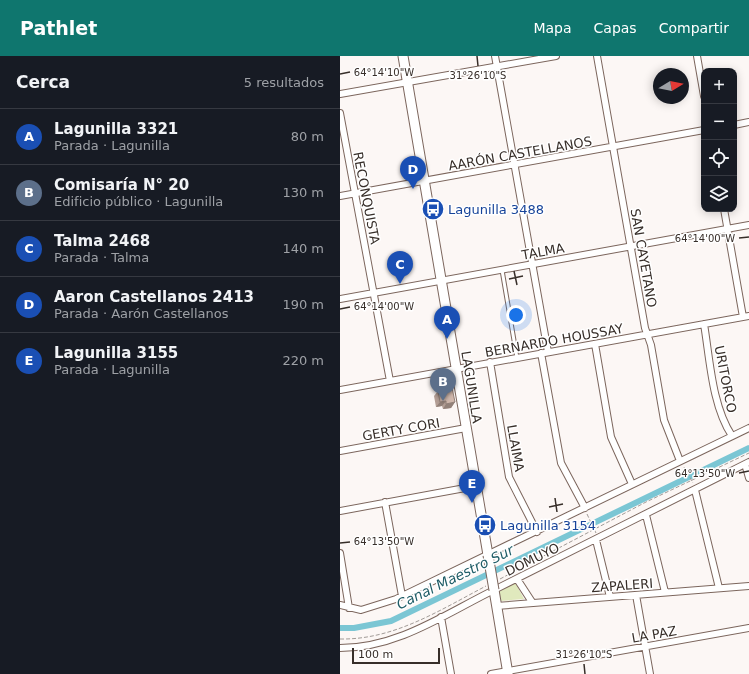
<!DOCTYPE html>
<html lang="es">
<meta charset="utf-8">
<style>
:root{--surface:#171b24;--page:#242831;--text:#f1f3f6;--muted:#9ea1a6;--line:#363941;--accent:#0f766e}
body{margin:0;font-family:"DejaVu Sans",sans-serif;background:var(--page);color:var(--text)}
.controls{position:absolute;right:12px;top:12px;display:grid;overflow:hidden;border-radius:8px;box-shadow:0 2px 10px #0003}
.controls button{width:36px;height:36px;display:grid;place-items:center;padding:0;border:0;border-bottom:1px solid var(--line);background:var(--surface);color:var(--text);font:20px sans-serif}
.compass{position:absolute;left:313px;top:12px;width:36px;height:36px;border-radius:50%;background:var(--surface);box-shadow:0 2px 10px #0003;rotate:80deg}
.scale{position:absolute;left:12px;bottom:10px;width:88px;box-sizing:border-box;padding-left:4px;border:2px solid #372e29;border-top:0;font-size:11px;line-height:14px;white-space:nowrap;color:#372e29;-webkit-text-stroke:3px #fff;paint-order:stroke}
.you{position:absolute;left:176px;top:259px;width:14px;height:14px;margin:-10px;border:3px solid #fff;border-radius:50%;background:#1a73e8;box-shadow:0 0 0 6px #1a73e833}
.badge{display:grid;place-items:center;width:26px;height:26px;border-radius:50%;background:var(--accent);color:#fff;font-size:13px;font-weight:700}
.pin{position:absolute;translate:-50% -33px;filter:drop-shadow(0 1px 2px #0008)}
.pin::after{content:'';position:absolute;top:21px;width:14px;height:12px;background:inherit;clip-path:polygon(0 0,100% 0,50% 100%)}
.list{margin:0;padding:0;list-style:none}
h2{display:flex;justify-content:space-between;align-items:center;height:52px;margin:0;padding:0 16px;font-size:17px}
h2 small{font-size:13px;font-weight:400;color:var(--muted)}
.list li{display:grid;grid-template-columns:26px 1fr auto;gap:12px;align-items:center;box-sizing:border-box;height:56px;padding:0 16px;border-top:1px solid var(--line)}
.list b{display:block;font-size:15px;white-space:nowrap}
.list p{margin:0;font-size:13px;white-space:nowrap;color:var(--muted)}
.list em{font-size:13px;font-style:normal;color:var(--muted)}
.icon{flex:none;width:22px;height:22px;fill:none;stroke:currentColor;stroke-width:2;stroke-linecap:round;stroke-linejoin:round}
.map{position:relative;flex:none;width:409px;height:618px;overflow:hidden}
header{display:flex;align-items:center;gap:24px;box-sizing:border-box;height:56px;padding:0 20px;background:var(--accent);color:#fff}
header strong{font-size:19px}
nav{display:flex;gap:22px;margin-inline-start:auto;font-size:14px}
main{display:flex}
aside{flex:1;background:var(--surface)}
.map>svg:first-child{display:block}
</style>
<header>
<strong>Pathlet</strong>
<nav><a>Mapa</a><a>Capas</a><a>Compartir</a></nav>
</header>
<main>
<aside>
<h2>Cerca<small>5 resultados</small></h2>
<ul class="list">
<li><span class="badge" style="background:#1a4fb4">A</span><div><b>Lagunilla 3321</b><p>Parada · Lagunilla</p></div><em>80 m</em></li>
<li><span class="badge" style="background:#5c6f8a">B</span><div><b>Comisaría N° 20</b><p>Edificio público · Lagunilla</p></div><em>130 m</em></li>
<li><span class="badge" style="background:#1a4fb4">C</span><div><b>Talma 2468</b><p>Parada · Talma</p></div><em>140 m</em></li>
<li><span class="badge" style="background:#1a4fb4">D</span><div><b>Aaron Castellanos 2413</b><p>Parada · Aarón Castellanos</p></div><em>190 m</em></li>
<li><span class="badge" style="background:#1a4fb4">E</span><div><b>Lagunilla 3155</b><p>Parada · Lagunilla</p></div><em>220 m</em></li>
</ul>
</aside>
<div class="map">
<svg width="409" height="618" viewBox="0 0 409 618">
<rect width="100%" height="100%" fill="#fcf7f5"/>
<path fill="#e0e9bd" d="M 172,528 L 176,528 L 184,543 L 160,545 L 158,535 Z"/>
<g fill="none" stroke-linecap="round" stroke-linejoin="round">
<path stroke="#7bc6d4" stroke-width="6" d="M 0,572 L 14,572 L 51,565 L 409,392"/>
<g stroke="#7c665d" stroke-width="5">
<path id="lane" d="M 162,214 L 177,302"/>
</g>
<g stroke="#7c665d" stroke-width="8">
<path id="street" d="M 155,0 L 208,296
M 257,0 L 305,272 L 311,289 L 324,364 L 340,405
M 357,0 L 364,40
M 0,38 L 216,0
M 0,57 L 50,325
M 394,69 L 409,66
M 0,140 L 364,74
M 384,153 L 403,261
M 0,243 L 409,169
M 364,268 C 370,304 372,350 392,380
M 255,288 L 271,381 L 292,428
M 201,297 L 221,407 L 245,452
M 150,306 L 169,421 L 197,476
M 0,334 L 409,260
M 0,395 L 126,372
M 405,408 L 409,422
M 355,434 L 379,532
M 45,446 L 62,540
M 0,455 L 136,430
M 306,459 L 325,536
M 256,484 L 270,541
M 0,497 L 9,552
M 177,523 L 192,546
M 296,539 L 310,618
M 0,549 L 21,554 L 56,543 L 409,372
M 156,550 L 409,530
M 101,561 L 111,618
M 0,592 C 58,592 105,558 154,534 C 239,491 324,449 409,406
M 151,618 L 409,572"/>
</g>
<g stroke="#7c665d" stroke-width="11">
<path id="secondary" d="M 63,0 L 148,499
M 154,534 L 168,618"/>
</g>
<path stroke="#a19b97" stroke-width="1" stroke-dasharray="4 2" stroke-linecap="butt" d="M 344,411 L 353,427
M 247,458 L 256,477
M 160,523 L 306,446 L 409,397
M 0,583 C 54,584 100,554 146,530"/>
<use href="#lane" stroke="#fff" stroke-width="3"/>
<use href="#street" stroke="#fff" stroke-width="6"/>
<use href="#secondary" stroke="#fff" stroke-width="9"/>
<g stroke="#7c665d" stroke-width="11" stroke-linecap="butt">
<path id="secondary-bridge" d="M 148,499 L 154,534"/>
</g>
<use href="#secondary-bridge" stroke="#fff" stroke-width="9"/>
</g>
<path fill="#b39e95" d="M 103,328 L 115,346 L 111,352 L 103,353 L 102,350 L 96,351 L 94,340 L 98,335 L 100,335 L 99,334 Z"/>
<path fill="#928179" d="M 106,345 L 102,350 L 96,351 L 100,346 Z
M 115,346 L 111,352 L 103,353 L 106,348 Z"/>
<path fill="#d0b8ad" stroke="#928179" d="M 111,327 L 115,346 L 106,348 L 106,345 L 100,346 L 98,335 L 104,334 L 103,328 Z"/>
<path fill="none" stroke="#372e29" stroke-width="1.5" d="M 137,0 L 138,10M 0,18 L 10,16M 399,182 L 409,181M 174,215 L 177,229M 169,223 L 183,220M 0,253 L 10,251M 399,417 L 409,415M 215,442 L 217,456M 209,451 L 223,448M 0,487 L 10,486M 244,608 L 245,618"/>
<defs>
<g id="bus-disc" transform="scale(1.15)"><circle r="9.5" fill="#1a4fb4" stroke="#fff"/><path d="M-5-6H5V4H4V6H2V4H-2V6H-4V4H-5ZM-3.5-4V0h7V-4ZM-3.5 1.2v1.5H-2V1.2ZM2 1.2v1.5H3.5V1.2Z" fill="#fff"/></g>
</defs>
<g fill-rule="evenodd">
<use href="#bus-disc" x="93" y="153"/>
<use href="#bus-disc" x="145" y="469"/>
</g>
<g text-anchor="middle" stroke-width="3" stroke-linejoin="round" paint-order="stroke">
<g font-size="13" fill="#372e29" stroke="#fff">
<text transform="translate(180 97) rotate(-10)" y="5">AARÓN CASTELLANOS</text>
<text transform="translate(27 142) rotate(79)" y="5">RECONQUISTA</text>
<text transform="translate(203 195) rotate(-10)" y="5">TALMA</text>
<text transform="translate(304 202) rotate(80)" y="5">SAN CAYETANO</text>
<text transform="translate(214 284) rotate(-10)" y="5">BERNARDO HOUSSAY</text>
<text transform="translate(386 323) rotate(79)" y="5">URITORCO</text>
<text transform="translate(132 331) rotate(81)" y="5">LAGUNILLA</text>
<text transform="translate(61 373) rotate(-10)" y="5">GERTY CORI</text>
<text transform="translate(176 392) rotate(80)" y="5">LLAIMA</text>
<text transform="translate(192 503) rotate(-26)" y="5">DOMUYO</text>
<text transform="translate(282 529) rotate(-4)" y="5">ZAPALERI</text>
<text transform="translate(314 578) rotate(-10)" y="5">LA PAZ</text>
</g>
<g font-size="13" fill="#164399" stroke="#fff" text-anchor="start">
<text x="108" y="158">Lagunilla 3488</text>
<text x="160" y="474">Lagunilla 3154</text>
</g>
<g font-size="14" font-style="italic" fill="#1f5d67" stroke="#fff">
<text transform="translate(115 521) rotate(-26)" y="5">Canal Maestro Sur</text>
</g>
</g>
<g font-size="10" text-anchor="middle" fill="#372e29" stroke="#fff" stroke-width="3" stroke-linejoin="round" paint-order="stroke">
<text x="44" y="20">64°14'10"W</text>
<text x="138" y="23">31°26'10"S</text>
<text x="365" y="186">64°14'00"W</text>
<text x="44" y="254">64°14'00"W</text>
<text x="365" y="421">64°13'50"W</text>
<text x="44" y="489">64°13'50"W</text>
<text x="244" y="602">31°26'10"S</text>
</g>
</svg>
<div class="controls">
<button>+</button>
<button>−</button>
<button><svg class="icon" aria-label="locate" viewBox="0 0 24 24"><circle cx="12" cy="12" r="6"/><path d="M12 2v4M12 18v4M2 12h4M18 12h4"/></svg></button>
<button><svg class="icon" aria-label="layers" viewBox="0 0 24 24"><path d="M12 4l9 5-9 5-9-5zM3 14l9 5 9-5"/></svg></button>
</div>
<svg class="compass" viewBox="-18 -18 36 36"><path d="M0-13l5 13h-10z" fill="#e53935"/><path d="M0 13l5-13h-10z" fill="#9ea1a6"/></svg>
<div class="scale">100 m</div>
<div class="you"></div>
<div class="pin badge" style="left:107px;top:283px;background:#1a4fb4">A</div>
<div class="pin badge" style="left:103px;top:345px;background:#5c6f8a">B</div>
<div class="pin badge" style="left:60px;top:228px;background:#1a4fb4">C</div>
<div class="pin badge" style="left:73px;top:133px;background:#1a4fb4">D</div>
<div class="pin badge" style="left:132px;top:447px;background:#1a4fb4">E</div>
</div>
</main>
